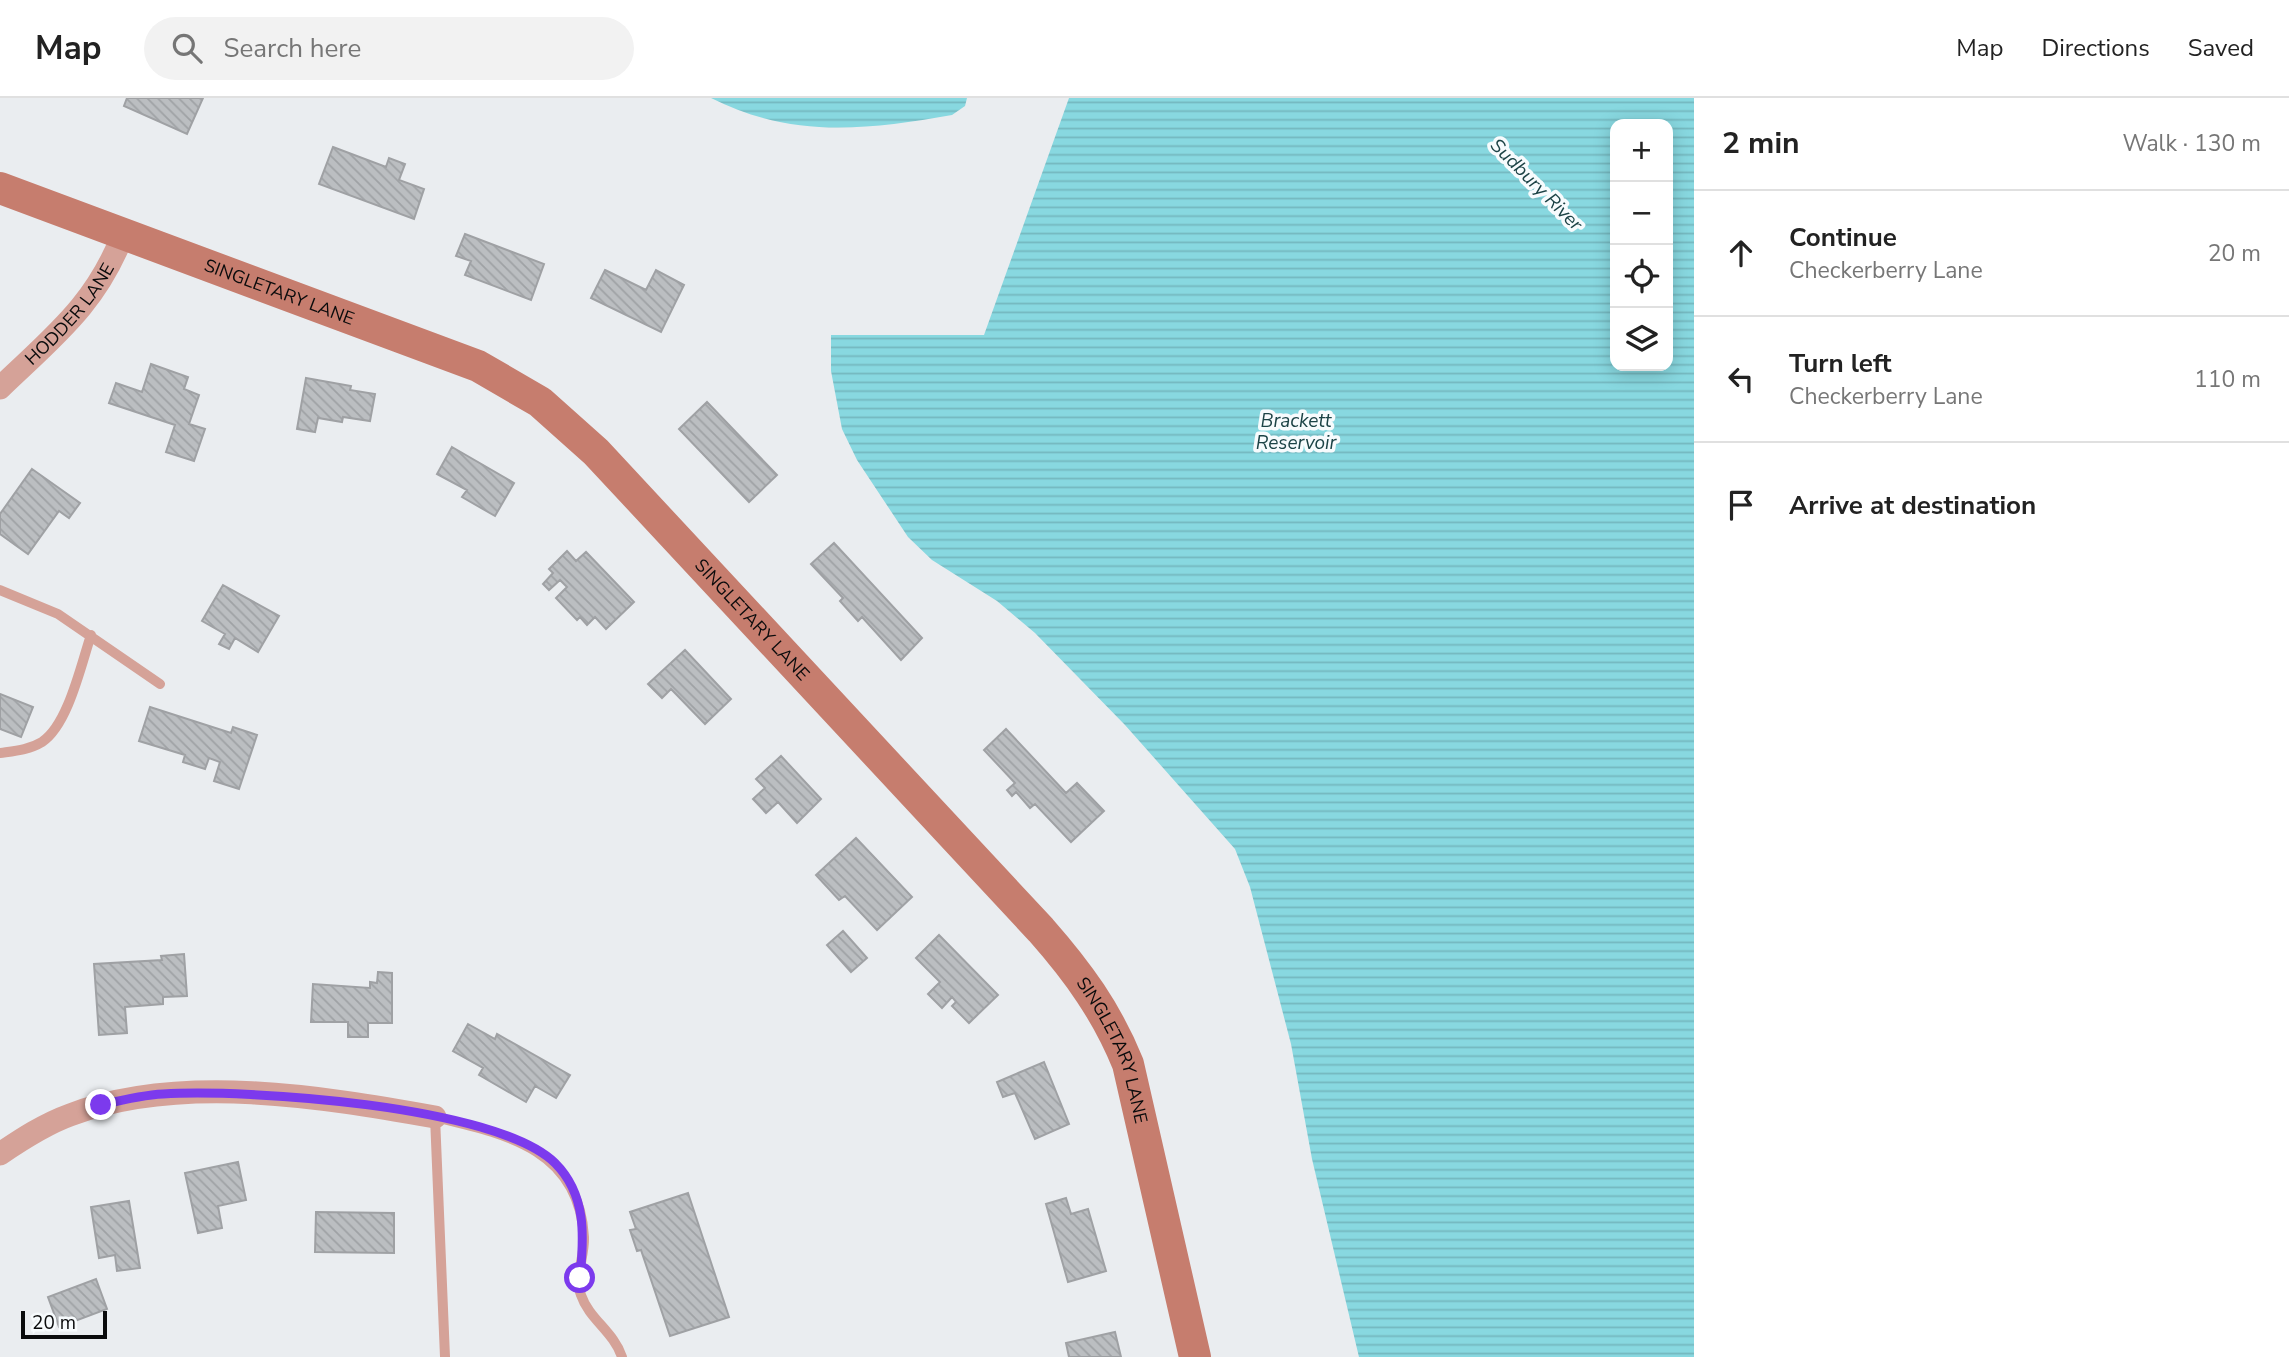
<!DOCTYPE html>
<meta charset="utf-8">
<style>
:root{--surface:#fff;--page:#f2f2f2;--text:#222;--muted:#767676;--line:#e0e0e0}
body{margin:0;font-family:"Nunito Sans",sans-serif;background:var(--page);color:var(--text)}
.controls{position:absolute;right:21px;top:21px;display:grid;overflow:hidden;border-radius:14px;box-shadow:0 4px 18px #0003}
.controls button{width:63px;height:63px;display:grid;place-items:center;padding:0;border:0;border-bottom:2px solid var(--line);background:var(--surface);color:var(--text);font:35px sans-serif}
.scale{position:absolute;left:21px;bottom:18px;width:86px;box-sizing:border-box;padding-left:7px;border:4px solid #0a0b0c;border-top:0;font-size:19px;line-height:24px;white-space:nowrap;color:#0a0b0c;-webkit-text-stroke:5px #f7fbfd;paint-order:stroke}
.stop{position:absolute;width:21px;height:21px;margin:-16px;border:5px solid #7c3aed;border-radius:50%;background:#fff}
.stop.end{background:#7c3aed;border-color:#fff;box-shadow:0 2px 7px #0008}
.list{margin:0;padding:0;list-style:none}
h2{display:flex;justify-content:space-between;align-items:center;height:91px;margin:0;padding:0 28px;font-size:30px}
h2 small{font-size:23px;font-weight:400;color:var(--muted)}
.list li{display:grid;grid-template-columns:46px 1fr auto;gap:21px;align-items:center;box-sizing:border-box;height:126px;padding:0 28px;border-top:2px solid var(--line)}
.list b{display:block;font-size:26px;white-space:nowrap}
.list p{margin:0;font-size:23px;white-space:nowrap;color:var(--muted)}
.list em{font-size:23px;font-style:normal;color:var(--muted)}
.icon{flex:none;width:38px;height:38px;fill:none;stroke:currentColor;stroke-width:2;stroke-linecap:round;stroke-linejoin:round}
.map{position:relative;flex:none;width:1694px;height:1259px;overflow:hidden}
header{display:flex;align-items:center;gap:42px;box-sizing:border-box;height:98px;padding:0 35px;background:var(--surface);border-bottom:2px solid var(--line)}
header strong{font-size:33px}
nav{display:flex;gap:38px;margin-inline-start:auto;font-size:24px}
.search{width:490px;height:63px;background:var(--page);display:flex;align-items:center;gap:18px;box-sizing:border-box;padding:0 24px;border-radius:38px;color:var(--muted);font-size:26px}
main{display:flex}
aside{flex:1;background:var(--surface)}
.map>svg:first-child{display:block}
</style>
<header>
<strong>Map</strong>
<div class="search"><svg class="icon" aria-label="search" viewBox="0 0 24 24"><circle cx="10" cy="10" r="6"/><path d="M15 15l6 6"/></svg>Search here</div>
<nav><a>Map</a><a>Directions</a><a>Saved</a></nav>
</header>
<main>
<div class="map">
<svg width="1694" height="1259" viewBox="0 0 1694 1259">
<defs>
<pattern id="water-rules" width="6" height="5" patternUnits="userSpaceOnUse" patternTransform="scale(1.75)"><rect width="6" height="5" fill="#88d8e0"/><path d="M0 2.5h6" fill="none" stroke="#74b8bf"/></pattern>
<pattern id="building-back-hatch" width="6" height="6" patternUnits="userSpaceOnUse" patternTransform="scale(1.75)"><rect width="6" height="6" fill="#bbbec1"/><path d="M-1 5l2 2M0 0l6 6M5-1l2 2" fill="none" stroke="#9fa2a5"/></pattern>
</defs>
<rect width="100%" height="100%" fill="#eaedf0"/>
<path fill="url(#water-rules)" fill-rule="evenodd" d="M 711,0 L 967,0 L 965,8 L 952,17 C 866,32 792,41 711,0 Z
M 1069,0 L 1694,0 L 1694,1259 L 1359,1259 L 1312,1061 L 1291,946 L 1250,789 L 1235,751 L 1125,627 L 1035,535 L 997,503 L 932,462 L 908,439 L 857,362 L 842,331 L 831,273 L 831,237 L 984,237 ZM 1668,26 L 1668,268 L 1615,268 L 1615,26 Z"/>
<path fill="url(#building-back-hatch)" stroke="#9fa1a4" stroke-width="2" d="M 127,0 L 203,0 L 187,36 L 124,8 Z
M 333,49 L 386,69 L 389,60 L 405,66 L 399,82 L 424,91 L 414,121 L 319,86 Z
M 465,136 L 544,166 L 531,202 L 465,177 L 471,163 L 456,158 Z
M 605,172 L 646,192 L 656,172 L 684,187 L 661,234 L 591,200 Z
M 151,266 L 188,279 L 184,291 L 199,297 L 189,326 L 205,331 L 194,363 L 166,354 L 175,327 L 109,305 L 116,285 L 142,294 Z
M 306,280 L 351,288 L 350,292 L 375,296 L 370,323 L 343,319 L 342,324 L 318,320 L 315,334 L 297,331 Z
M 707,304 L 777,377 L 749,404 L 679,331 Z
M 452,349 L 514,385 L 495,418 L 462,399 L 467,392 L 437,376 Z
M 32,371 L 80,405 L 69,420 L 59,413 L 28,456 L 0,436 L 0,416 Z
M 834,445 L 922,540 L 901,562 L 862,519 L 858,523 L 840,503 L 843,500 L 811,466 Z
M 567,453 L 576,463 L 586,454 L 634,504 L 606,531 L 595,519 L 587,527 L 580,519 L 577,522 L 556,500 L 567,489 L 560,482 L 549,492 L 543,486 L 553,475 L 549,471 Z
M 223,487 L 279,518 L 258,554 L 235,540 L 229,551 L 219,546 L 225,536 L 202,523 Z
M 685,552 L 731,601 L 705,626 L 671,591 L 662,600 L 648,586 Z
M 0,596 L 33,609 L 21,639 L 0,631 Z
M 150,609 L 231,635 L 233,629 L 257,637 L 239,691 L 214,683 L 220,664 L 209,660 L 205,671 L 183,664 L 185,657 L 139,643 Z
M 1006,631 L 1066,695 L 1077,685 L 1104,713 L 1071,744 L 1035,706 L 1030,710 L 1016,694 L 1012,698 L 1007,692 L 1015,685 L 984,652 Z
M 781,658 L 821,701 L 797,725 L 778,704 L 766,715 L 753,701 L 765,690 L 756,681 Z
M 856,740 L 912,799 L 877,832 L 845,798 L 839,802 L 816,777 Z
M 843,833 L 867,860 L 851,874 L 827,847 Z
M 939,837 L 998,897 L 969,925 L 952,908 L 956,904 L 952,899 L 942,910 L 928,896 L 940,884 L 916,860 Z
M 184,856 L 187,898 L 163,899 L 163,906 L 125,909 L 127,935 L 99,937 L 94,866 L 162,862 L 161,858 Z
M 378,874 L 392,875 L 392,925 L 368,925 L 368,939 L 348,939 L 348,924 L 311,924 L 313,886 L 370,890 L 370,884 L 377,885 Z
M 468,926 L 495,941 L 497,936 L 570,977 L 556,1000 L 535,988 L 526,1004 L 479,977 L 483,970 L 453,953 Z
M 1044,964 L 1069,1026 L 1035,1041 L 1015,995 L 1003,999 L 997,984 Z
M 238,1064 L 246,1102 L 218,1108 L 222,1130 L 198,1135 L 185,1075 Z
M 688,1095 L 729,1219 L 670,1238 L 641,1152 L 637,1153 L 630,1132 L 636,1131 L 630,1114 Z
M 1066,1100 L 1071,1116 L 1088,1111 L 1106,1173 L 1068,1184 L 1046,1106 Z
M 129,1103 L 140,1170 L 117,1173 L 115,1157 L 99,1160 L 91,1109 Z
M 316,1114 L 394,1115 L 394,1155 L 315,1154 Z
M 96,1181 L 107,1211 L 59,1229 L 48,1199 Z
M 1115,1234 L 1121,1259 L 1069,1259 L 1066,1245 Z"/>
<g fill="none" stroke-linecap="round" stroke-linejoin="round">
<path stroke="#d5a298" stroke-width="10" d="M 0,492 L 58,516 L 160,586
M 0,655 C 14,653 29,652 42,644 C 68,627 81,567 91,537
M 445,1259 L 435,1019 C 506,1036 579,1051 584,1139 C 585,1157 574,1180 581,1197 C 589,1221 614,1234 622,1259"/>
<g stroke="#d5a298" stroke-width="23">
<path id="s1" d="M 0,290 C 54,238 96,207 124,134"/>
<path d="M 0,1056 C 22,1041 45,1026 70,1017 C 180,975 323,999 435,1019"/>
</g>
<path stroke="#c67d6e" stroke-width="32" id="s2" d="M 0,90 L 478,268 L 540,304 L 596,354 L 1041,832 C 1078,874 1107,914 1128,966 L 1195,1259"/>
</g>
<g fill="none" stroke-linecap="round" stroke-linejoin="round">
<path stroke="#7c3aed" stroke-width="9" d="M 101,1007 C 122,1002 142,997 163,996 C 246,991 496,1007 555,1065 C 587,1097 584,1139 580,1180"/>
</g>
<g text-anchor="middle" stroke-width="7" stroke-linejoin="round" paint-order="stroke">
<g font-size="18" fill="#0a0b0c" stroke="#f7fbfd">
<text dy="6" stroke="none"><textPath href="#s2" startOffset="298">SINGLETARY LANE</textPath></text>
<text dy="6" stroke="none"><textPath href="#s1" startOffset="102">HODDER LANE</textPath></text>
<text dy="6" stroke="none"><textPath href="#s2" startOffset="886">SINGLETARY LANE</textPath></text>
<text dy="6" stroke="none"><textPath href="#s2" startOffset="1452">SINGLETARY LANE</textPath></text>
</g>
<g font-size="19" font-style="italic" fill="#1c4346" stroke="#f7fbfd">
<text transform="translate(1537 86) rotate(45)" y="7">Sudbury River</text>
<text x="1296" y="329">Brackett<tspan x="1296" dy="22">Reservoir</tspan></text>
</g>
</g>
</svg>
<div class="controls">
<button>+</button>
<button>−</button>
<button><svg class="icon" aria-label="locate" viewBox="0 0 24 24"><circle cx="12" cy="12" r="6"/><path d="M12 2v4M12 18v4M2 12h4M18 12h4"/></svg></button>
<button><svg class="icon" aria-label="layers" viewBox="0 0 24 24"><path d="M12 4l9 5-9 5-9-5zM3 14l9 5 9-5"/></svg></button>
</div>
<div class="scale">20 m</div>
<div class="stop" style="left:580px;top:1180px"></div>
<div class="stop end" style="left:101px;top:1007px"></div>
</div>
<aside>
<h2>2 min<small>Walk · 130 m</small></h2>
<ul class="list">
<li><svg class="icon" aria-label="ahead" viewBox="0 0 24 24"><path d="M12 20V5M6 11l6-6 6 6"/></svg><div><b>Continue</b><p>Checkerberry Lane</p></div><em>20 m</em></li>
<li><svg class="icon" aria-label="left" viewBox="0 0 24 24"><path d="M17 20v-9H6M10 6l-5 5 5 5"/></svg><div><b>Turn left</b><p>Checkerberry Lane</p></div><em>110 m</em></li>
<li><svg class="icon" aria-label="arrive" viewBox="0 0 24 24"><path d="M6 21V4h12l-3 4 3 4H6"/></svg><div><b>Arrive at destination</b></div></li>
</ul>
</aside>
</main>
